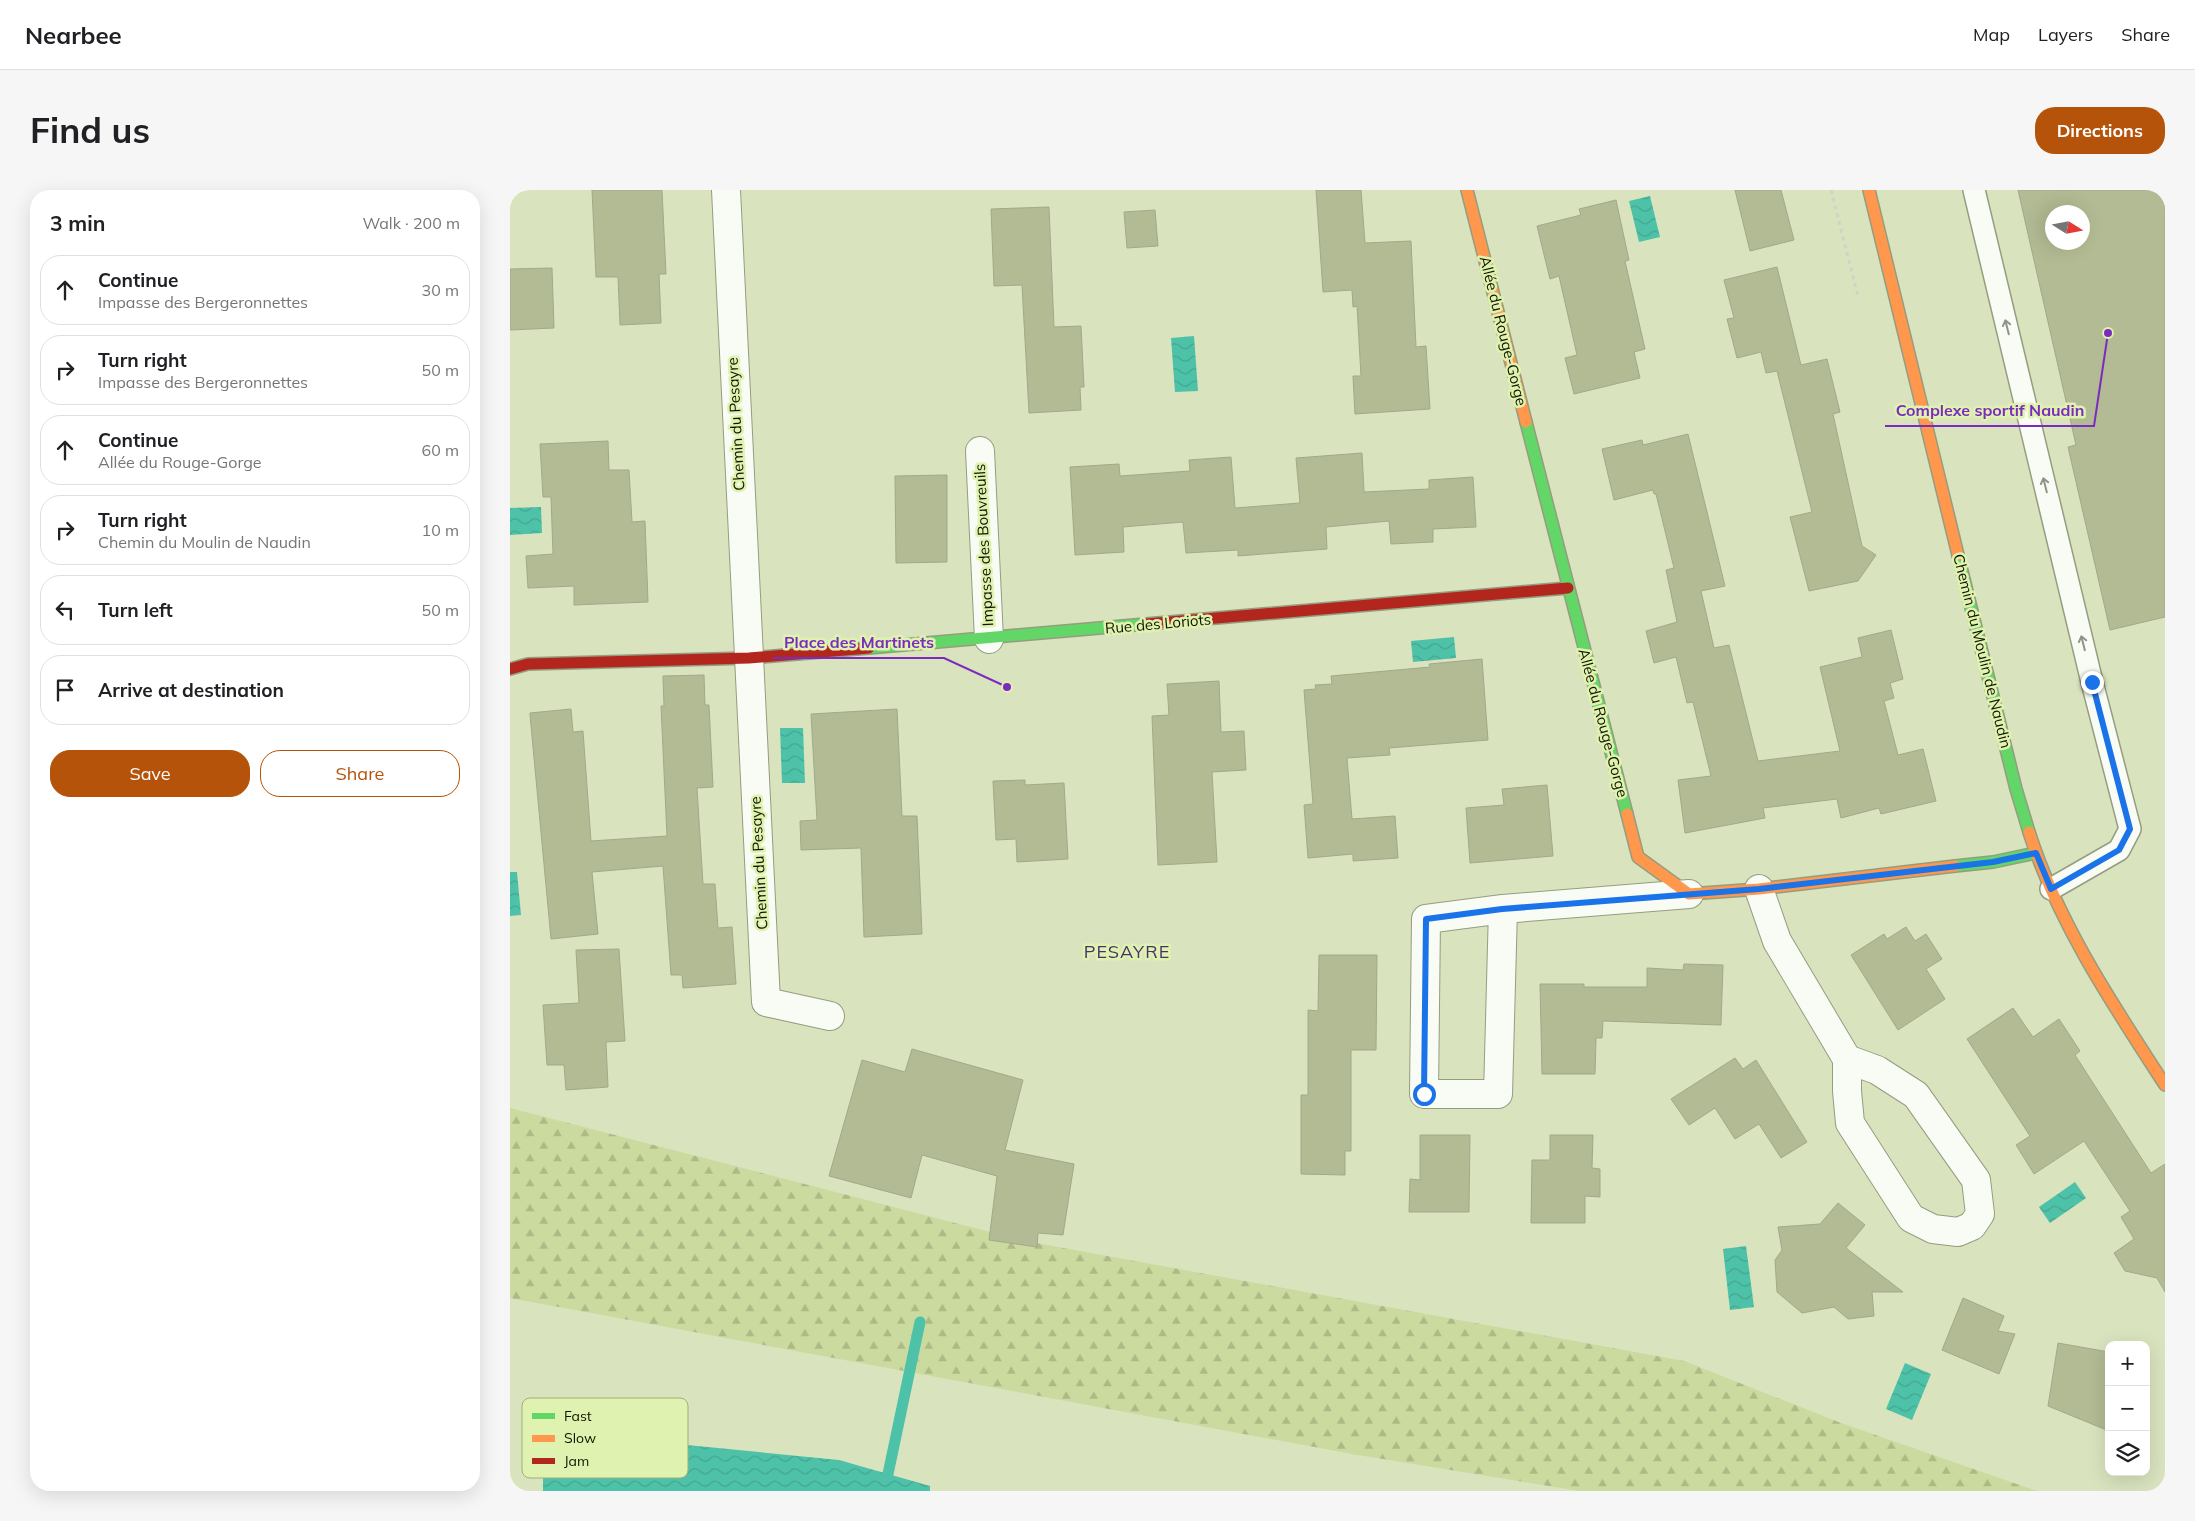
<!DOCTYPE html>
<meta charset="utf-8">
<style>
:root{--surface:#fff;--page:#f6f6f6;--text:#202124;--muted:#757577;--line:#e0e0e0;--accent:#b45309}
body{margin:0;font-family:Mulish,sans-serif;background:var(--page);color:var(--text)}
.controls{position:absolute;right:15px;bottom:15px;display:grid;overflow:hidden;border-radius:10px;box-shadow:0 5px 20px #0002}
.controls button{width:45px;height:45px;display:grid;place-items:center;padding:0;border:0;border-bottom:1px solid var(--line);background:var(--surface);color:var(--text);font:25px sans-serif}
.compass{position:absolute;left:1535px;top:15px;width:45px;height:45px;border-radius:50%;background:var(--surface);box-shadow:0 5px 20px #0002;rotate:101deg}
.stop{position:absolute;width:15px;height:15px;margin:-11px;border:4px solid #1a73e8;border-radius:50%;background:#fff}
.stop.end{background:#1a73e8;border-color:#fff;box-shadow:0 1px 5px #0008}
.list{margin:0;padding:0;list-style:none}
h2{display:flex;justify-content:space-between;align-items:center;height:65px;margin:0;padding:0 20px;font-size:21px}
h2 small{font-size:16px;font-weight:400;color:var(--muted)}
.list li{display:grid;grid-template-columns:32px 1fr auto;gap:15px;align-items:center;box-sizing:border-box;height:70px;margin:0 10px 10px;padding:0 10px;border:1px solid var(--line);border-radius:20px}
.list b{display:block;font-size:19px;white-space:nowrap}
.list p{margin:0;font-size:16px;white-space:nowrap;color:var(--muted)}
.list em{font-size:16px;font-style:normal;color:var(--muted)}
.actions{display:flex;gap:10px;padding:15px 20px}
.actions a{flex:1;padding:11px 0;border:1px solid var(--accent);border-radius:20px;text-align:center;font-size:18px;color:var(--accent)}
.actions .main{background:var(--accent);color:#fff}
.icon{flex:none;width:28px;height:28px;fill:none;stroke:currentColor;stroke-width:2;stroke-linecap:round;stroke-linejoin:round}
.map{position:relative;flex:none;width:1655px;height:1301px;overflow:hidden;border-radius:20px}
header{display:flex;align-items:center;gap:30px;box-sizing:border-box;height:70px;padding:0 25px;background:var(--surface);border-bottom:1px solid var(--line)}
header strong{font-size:24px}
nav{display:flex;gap:28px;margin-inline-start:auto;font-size:18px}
.intro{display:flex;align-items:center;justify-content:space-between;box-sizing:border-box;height:120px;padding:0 30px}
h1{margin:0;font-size:35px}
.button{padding:12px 22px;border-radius:20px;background:var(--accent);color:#fff;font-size:18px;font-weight:700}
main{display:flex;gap:30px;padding:0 30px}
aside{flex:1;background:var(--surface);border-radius:20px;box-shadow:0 5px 20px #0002}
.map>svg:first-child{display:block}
</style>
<header>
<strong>Nearbee</strong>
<nav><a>Map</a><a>Layers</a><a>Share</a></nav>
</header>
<div class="intro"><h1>Find us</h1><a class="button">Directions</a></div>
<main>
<aside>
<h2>3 min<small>Walk · 200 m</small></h2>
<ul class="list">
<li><svg class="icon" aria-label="ahead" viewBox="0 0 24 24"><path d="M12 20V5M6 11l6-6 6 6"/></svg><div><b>Continue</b><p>Impasse des Bergeronnettes</p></div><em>30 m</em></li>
<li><svg class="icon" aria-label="right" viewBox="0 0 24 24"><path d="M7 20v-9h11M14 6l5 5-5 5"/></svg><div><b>Turn right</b><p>Impasse des Bergeronnettes</p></div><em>50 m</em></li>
<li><svg class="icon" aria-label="ahead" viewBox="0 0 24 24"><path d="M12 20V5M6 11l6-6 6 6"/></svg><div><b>Continue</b><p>Allée du Rouge-Gorge</p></div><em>60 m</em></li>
<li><svg class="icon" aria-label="right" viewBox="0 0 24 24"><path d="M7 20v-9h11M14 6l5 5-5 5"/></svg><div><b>Turn right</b><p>Chemin du Moulin de Naudin</p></div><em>10 m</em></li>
<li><svg class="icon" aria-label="left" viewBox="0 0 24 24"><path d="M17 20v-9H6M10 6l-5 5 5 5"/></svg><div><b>Turn left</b></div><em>50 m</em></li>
<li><svg class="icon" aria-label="arrive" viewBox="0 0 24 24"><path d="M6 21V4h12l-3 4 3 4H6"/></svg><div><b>Arrive at destination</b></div></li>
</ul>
<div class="actions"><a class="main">Save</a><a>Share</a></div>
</aside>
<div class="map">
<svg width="1655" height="1301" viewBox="0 0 1655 1301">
<defs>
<pattern id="forest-firs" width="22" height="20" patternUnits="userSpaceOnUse" patternTransform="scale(1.25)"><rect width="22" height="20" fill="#cbda9e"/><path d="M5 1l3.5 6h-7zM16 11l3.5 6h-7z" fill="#adba86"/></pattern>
<pattern id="water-waves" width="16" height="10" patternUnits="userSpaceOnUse" patternTransform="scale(1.25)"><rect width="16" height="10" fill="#4ec2a8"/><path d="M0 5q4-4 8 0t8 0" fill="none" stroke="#43a68f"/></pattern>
</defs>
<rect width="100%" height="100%" fill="#d9e3be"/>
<path fill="url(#forest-firs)" d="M 0,918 L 515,1051 L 1174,1171 L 1331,1233 L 1527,1301 L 1070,1301 L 842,1264 L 0,1108 Z"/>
<path fill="url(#water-waves)" d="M 1140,6 L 1150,47 L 1129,52 L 1119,11 Z
M 684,146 L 688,201 L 665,202 L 661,148 Z
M 31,317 L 32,343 L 0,345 L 0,318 Z
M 944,447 L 946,468 L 903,472 L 901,451 Z
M 270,538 L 293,538 L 295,593 L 272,593 Z
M 0,682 L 7,682 L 11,725 L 0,726 Z
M 1565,992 L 1576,1008 L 1540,1033 L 1529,1017 Z
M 1236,1056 L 1244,1117 L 1220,1120 L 1213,1059 Z
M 1395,1173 L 1421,1184 L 1402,1230 L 1376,1219 Z
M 63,1237 L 146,1252 L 329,1270 L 420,1296 L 420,1301 L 33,1301 L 33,1284 Z"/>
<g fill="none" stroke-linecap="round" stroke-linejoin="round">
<path stroke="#4ec2a8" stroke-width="11" d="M 378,1284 L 410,1132"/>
</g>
<path fill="#b2bb93" stroke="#a1a98c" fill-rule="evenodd" d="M 82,0 L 152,0 L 156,84 L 149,84 L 151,133 L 110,135 L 108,87 L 86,87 Z
M 806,0 L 851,0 L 855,53 L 901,51 L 906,157 L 916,156 L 920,219 L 845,224 L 843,186 L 851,186 L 847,116 L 843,117 L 842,100 L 813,102 Z
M 1225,0 L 1271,0 L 1284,50 L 1240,61 Z
M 1508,0 L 1655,0 L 1655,427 L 1600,440 L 1558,257 L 1566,255 ZM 1542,22 L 1572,22 L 1572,52 L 1542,52 Z
M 1106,10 L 1119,70 L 1115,71 L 1135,159 L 1124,162 L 1130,188 L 1064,204 L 1055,168 L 1067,165 L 1049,86 L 1040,89 L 1027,36 L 1071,25 L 1069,19 Z
M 539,17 L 544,137 L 571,136 L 574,197 L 570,197 L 571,220 L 519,223 L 512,95 L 484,96 L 481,19 Z
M 645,20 L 648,56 L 617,58 L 614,22 Z
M 1267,77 L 1291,175 L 1317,169 L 1330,222 L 1323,224 L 1352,356 L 1366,365 L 1348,391 L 1299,401 L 1280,327 L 1302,322 L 1267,181 L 1256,183 L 1251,162 L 1227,168 L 1217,129 L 1224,128 L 1214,90 Z
M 42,78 L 44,138 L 0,140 L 0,79 Z
M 1178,244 L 1215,396 L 1191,401 L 1204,458 L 1219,455 L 1248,571 L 1330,561 L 1310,477 L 1352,467 L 1348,448 L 1381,440 L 1393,489 L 1380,493 L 1384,508 L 1374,511 L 1388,565 L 1413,559 L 1426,611 L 1371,624 L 1369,618 L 1331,628 L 1327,609 L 1253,618 L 1255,628 L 1175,643 L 1168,590 L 1201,586 L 1183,512 L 1177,513 L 1166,467 L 1144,473 L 1136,441 L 1167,432 L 1156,380 L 1164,378 L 1146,304 L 1144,304 L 1143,300 L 1104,310 L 1092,259 L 1132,250 L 1133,255 Z
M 98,251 L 99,280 L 119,280 L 122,332 L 135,331 L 138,412 L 64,415 L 64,396 L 18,398 L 16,366 L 43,364 L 41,307 L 33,307 L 30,254 Z
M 852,263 L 854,302 L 919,299 L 919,290 L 963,287 L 966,337 L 923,339 L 923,352 L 881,354 L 879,331 L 816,337 L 817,359 L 728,366 L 728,360 L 676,363 L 673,332 L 613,337 L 614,362 L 565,365 L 560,277 L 609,274 L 610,286 L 680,281 L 679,270 L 721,267 L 725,318 L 790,313 L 786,268 Z
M 437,285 L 437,372 L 386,373 L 385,286 Z
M 972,469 L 978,550 L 879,558 L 880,565 L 837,568 L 842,629 L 885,626 L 888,668 L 843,671 L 843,664 L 798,668 L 794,615 L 803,614 L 794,500 L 806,499 L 805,495 L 822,494 L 821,486 L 920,477 L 919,474 Z
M 194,485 L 195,515 L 199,515 L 203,597 L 187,598 L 193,694 L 205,694 L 208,738 L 222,737 L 226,794 L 173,798 L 172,785 L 161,785 L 153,676 L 82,682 L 88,744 L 41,749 L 20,525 L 20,523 L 61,519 L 63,542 L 73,541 L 81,651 L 157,646 L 151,516 L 154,516 L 153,486 Z
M 709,491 L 711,542 L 734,541 L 736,580 L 702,582 L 707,672 L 648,675 L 642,526 L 659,525 L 657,494 Z
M 387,519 L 392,626 L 407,626 L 412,744 L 354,747 L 351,658 L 291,660 L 290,631 L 307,630 L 301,524 Z
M 515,590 L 515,595 L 554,593 L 558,669 L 507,672 L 506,649 L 486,650 L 483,591 Z
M 1037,595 L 1043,666 L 960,673 L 956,618 L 994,615 L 992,599 Z
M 1396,737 L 1405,751 L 1416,744 L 1432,769 L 1416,779 L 1435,809 L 1388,840 L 1341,765 L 1374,744 L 1377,749 Z
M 109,759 L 115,851 L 96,852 L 98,897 L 56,900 L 54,875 L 37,875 L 33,815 L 69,813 L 66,760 Z
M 809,765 L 867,765 L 866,860 L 841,860 L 841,961 L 835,961 L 835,985 L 791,984 L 791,905 L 798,905 L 798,820 L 808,821 Z
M 1174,774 L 1213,775 L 1211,835 L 1093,831 L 1092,848 L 1086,848 L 1085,884 L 1032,884 L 1030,794 L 1074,794 L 1074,797 L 1137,797 L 1137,778 L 1173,780 Z
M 1503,818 L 1523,847 L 1549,829 L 1570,861 L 1565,865 L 1641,983 L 1655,974 L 1655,1102 L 1647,1088 L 1615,1081 L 1604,1063 L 1624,1049 L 1611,1027 L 1620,1021 L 1574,951 L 1524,984 L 1506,955 L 1520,946 L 1457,849 Z
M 402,859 L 513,890 L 495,960 L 564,974 L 553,1045 L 528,1043 L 527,1057 L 479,1050 L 487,986 L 412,965 L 401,1008 L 319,986 L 352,870 L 395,882 Z
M 1225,868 L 1233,879 L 1246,870 L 1297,952 L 1271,968 L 1249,934 L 1225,949 L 1205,918 L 1179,935 L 1161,909 Z
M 910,945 L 960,945 L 959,1022 L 899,1022 L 900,989 L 910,990 Z
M 1040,945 L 1083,945 L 1082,978 L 1090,979 L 1090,1007 L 1075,1006 L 1075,1033 L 1021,1033 L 1022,970 L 1040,970 Z
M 1328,1013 L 1355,1035 L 1336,1058 L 1393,1102 L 1362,1102 L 1364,1126 L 1338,1129 L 1324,1117 L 1292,1123 L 1267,1102 L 1265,1070 L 1272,1060 L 1268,1037 L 1310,1034 Z
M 1453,1108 L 1494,1126 L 1488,1141 L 1505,1144 L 1489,1184 L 1432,1160 Z
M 1548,1153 L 1599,1162 L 1599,1241 L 1538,1216 Z"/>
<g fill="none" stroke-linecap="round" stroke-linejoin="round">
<g stroke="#959d80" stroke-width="24">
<path id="lane" d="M 1464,0 L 1582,492 L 1620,639 L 1609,660 L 1541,699"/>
</g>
<g stroke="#959d80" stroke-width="30">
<path id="street" d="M 216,0 L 256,812 L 320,826
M 470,261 L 479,449
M 1249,699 L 1267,751 L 1337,869 L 1337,901 L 1340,933 L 1401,1028 L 1423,1039 L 1448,1042 L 1462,1036 L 1470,1024 L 1466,990 L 1406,905 L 1367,880 L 1337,869
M 993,719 L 988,904 L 914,904 L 916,729 L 993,719 L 1179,704"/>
</g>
<g stroke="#959d80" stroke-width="14">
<path id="fast" d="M 1016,232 L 1117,624
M 1448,365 L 1506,599 L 1519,642
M 359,458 L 636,434
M 1445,676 L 1483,672 L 1526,663"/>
</g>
<g stroke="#959d80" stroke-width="14">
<path id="slow" d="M 957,0 L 1016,232
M 1359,0 L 1448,365
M 1117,624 L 1128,667 L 1179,704 L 1249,699 L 1445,676
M 1519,642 C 1548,733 1603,815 1655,895"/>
</g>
<g stroke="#959d80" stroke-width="14">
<path id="jam" d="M 636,434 L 1058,398
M 0,479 L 18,474 L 239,468 L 359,458"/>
</g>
<path stroke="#d0d4c8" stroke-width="3" stroke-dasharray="4 4" stroke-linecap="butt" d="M 1321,0 L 1348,106"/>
<use href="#lane" stroke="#f9fbf5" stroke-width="21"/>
<use href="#street" stroke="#f9fbf5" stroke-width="28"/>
<use href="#fast" stroke="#63d668" stroke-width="11"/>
<use href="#slow" stroke="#ff974d" stroke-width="11"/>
<use href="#jam" stroke="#b3261e" stroke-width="11"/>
</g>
<defs><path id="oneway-shaft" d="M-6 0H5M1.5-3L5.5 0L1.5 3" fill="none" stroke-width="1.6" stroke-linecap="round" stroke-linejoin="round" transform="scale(1.25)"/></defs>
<g stroke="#909387">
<use href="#oneway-shaft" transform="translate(1497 137) rotate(-104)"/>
<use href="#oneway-shaft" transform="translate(1535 295) rotate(-104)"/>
<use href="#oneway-shaft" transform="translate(1573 453) rotate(-104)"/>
</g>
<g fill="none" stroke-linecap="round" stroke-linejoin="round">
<path stroke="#1a73e8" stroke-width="6" d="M 914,904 L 916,729 L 992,719 L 1249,699 L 1483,672 L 1526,663 L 1541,699 L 1609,660 L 1620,639 L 1582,492"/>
</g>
<g text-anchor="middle" stroke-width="5" stroke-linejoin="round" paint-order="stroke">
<g font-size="15" fill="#0f1400" stroke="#e0f2af">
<text transform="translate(993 141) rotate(76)" y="5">Allée du Rouge-Gorge</text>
<text transform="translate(226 234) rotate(-93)" y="5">Chemin du Pesayre</text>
<text transform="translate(474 355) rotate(-93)" y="5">Impasse des Bouvreuils</text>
<text transform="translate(648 434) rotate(-5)" y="5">Rue des Loriots</text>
<text transform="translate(1472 461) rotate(76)" y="5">Chemin du Moulin de Naudin</text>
<text transform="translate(1093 533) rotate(75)" y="5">Allée du Rouge-Gorge</text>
<text transform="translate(249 673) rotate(-93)" y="5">Chemin du Pesayre</text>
</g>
<g font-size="18" letter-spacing="1" fill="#48316c" stroke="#e0f2af">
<text x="617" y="768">PESAYRE</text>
</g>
</g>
<rect x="12" y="1208" width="166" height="80" rx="8" fill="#e0f2af" stroke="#a1af7a" stroke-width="1"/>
<rect x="22" y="1223" width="23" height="6" fill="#63d668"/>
<rect x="22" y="1245" width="23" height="7" fill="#ff974d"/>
<rect x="22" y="1268" width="23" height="6" fill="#b3261e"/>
<g font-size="14" fill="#0f1400">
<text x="54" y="1231">Fast</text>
<text x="54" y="1253">Slow</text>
<text x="54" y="1276">Jam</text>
</g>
<path fill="none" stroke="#7b2cbf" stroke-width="2" d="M1598 143L1584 236H1375M497 497L434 468H263"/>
<g fill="#7b2cbf" stroke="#e0f2af" stroke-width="2">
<circle cx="1598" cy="143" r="5"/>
<circle cx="497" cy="497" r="5"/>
</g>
<g font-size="16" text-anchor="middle" font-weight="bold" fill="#7b2cbf" stroke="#e0f2af" stroke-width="5" stroke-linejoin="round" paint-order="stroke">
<text x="1480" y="226">Complexe sportif Naudin</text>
<text x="349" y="458">Place des Martinets</text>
</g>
</svg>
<div class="controls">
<button>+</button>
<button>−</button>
<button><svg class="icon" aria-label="layers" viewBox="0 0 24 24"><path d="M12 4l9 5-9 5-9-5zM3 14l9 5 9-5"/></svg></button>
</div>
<svg class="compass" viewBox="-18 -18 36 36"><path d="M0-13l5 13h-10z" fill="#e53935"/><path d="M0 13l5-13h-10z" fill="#757577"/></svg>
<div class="stop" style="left:914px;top:904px"></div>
<div class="stop end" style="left:1582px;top:492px"></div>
</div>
</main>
